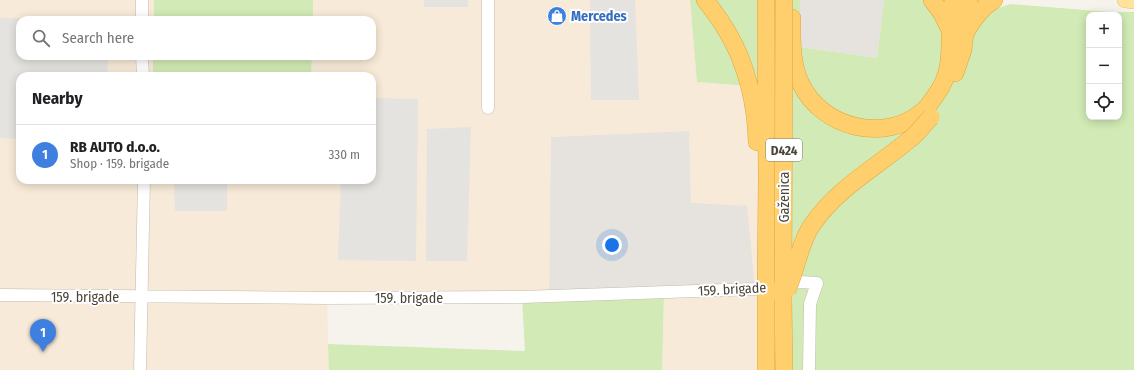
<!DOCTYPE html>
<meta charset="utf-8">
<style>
:root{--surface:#fff;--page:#f6f6f6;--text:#202124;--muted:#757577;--line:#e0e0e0;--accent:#0f766e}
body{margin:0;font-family:"Fira Sans Condensed",sans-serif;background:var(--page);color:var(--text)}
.controls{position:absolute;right:12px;top:12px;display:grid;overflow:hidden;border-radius:8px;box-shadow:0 2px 10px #0003}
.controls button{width:36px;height:36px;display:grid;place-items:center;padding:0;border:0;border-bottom:1px solid var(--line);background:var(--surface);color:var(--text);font:20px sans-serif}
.you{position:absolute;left:612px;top:245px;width:14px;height:14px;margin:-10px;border:3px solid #fff;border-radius:50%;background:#1a73e8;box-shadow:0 0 0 6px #1a73e833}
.badge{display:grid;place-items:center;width:26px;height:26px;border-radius:50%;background:var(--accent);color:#fff;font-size:13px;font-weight:700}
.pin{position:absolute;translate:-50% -33px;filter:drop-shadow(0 1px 2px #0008)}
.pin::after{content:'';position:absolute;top:21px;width:14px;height:12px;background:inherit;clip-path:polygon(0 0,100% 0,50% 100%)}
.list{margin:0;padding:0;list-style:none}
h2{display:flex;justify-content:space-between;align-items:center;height:52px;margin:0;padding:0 16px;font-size:17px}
h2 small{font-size:13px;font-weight:400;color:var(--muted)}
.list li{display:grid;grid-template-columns:26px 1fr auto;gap:12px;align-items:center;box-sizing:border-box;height:60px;padding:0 16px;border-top:1px solid var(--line)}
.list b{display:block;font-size:15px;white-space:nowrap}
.list p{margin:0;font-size:13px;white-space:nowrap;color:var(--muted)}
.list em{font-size:13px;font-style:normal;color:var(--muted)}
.icon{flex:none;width:22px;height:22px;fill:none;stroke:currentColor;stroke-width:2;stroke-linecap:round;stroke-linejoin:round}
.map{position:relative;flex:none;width:1134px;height:370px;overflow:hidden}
.search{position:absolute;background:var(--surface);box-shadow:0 2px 10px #0003;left:16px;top:16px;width:360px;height:44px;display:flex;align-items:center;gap:10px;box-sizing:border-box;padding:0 14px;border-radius:12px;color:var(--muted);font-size:15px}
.panel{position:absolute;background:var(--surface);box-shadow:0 2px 10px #0003;left:16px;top:72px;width:360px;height:112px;border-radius:12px}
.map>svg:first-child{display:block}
</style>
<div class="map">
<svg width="1134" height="370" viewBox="0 0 1134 370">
<rect width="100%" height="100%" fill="#f6f3ec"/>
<path fill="#f7ead8" d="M 0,0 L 154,0 L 154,20 L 20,20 L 20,56 L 153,56 L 153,76 L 20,76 L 20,180 L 372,180 L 372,76 L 311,76 L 312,56 L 372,56 L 372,20 L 313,20 L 313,0 L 690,0 L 697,82 L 749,86 L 767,89 L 767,370 L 662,370 L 664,292 L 691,203 L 689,131 L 551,137 L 549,297 L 327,299 L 329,370 L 0,370 Z"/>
<path fill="#e6e2dd" d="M 800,0 L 884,0 L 877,58 L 800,47 Z
M 689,131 L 691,203 L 747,206 L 755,289 L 549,297 L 551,137 Z"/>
<path fill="#d2eab5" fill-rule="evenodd" d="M 154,0 L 313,0 L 313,20 L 154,20 Z
M 690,0 L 800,0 L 800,47 L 877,58 L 884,0 L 951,0 L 993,10 L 1010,4 L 1110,12 L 1134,12 L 1134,370 L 766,370 L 767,181 L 749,86 L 697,82 ZM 1089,15 L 1119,15 L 1119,117 L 1089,117 Z
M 153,56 L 312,56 L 311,76 L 153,76 Z
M 664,292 L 662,370 L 329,370 L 328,344 L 525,351 L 522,297 Z"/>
<path fill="#e5e3e0" d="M 424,0 L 468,0 L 468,7 L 424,7 Z
M 590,0 L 635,0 L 639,100 L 591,100 Z
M 0,18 L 98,20 L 20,20 L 20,56 L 108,56 L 107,76 L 20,76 L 20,139 L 0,138 Z
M 372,98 L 418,99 L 416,261 L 338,260 L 341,180 L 372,180 Z
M 471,127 L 467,261 L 426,261 L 427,129 Z
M 174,180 L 227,180 L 227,211 L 175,211 Z"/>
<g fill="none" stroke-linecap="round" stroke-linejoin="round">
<g stroke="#c2bbae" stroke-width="13">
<path id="minor" d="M 142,0 L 142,20
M 142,56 L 143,76
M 488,108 L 488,0
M 0,295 L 327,298 L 522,297 L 755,289 L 800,282 L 817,283 L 810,304 L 809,370
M 140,370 L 144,180"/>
</g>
<g stroke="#e6c16a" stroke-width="16">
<path id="major" d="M 1125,0 L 1134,1"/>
</g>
<g stroke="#e0a43c" stroke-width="18">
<path id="highway" d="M 705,0 C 713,10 721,21 728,33 C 747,65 756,105 757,142
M 932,0 L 941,12 L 950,30
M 792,18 C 792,40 791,64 801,84 C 822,128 885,144 923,111 C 929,106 936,95 941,87 C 951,69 950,50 950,30 C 951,20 952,10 953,0
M 966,32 C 973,19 981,8 994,0
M 955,73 L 963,50 L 969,0
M 766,284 L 767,181 L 766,0
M 783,299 L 784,370"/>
</g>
<use href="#minor" stroke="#fff" stroke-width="12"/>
<use href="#major" stroke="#ffe39c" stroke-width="15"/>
<use href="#highway" stroke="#ffcf6e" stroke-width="17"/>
<g stroke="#e0a43c" stroke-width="18" stroke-linecap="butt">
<path id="highway-bridge" d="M 766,284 L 766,370
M 787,290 C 797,269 799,244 812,225 C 837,188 877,167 910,139 C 918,133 924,124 931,117
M 783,299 L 784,0"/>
</g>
<use href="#highway-bridge" stroke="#ffcf6e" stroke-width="17"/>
</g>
<defs>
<g id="shop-disc" transform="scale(1)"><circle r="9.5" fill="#3f7fe0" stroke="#fff"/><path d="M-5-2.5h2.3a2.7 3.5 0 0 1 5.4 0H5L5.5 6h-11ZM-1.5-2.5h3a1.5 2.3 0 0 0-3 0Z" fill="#fff"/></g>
</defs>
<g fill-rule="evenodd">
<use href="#shop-disc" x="557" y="16"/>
</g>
<g text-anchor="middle" stroke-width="4" stroke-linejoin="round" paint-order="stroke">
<rect fill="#fff" stroke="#817c74" stroke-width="1" x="766" y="139" width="36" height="22" rx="3"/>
<g font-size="13" font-weight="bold" fill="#4b4439">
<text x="784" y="155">D424</text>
</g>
<g font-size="14" font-weight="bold" fill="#366cbe" stroke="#fff" text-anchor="start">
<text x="571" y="21">Mercedes</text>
</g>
<g font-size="14" fill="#4b4439" stroke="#fff">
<text transform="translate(784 197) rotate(-90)" y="5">Gaženica</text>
<text transform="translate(732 289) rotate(-3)" y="5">159. brigade</text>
<text x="85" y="302">159. brigade</text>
<text x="409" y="303">159. brigade</text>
</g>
</g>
</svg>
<div class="controls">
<button>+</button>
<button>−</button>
<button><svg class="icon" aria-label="locate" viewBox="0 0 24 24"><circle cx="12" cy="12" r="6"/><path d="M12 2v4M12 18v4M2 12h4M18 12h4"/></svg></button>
</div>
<div class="you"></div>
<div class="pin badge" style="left:43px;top:352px;background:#3f7fe0">1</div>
<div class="search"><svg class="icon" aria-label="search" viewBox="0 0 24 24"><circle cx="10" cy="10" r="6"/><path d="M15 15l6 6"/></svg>Search here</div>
<section class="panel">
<h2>Nearby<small></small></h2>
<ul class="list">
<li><span class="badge" style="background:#3f7fe0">1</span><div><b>RB AUTO d.o.o.</b><p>Shop · 159. brigade</p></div><em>330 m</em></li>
</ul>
</section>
</div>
